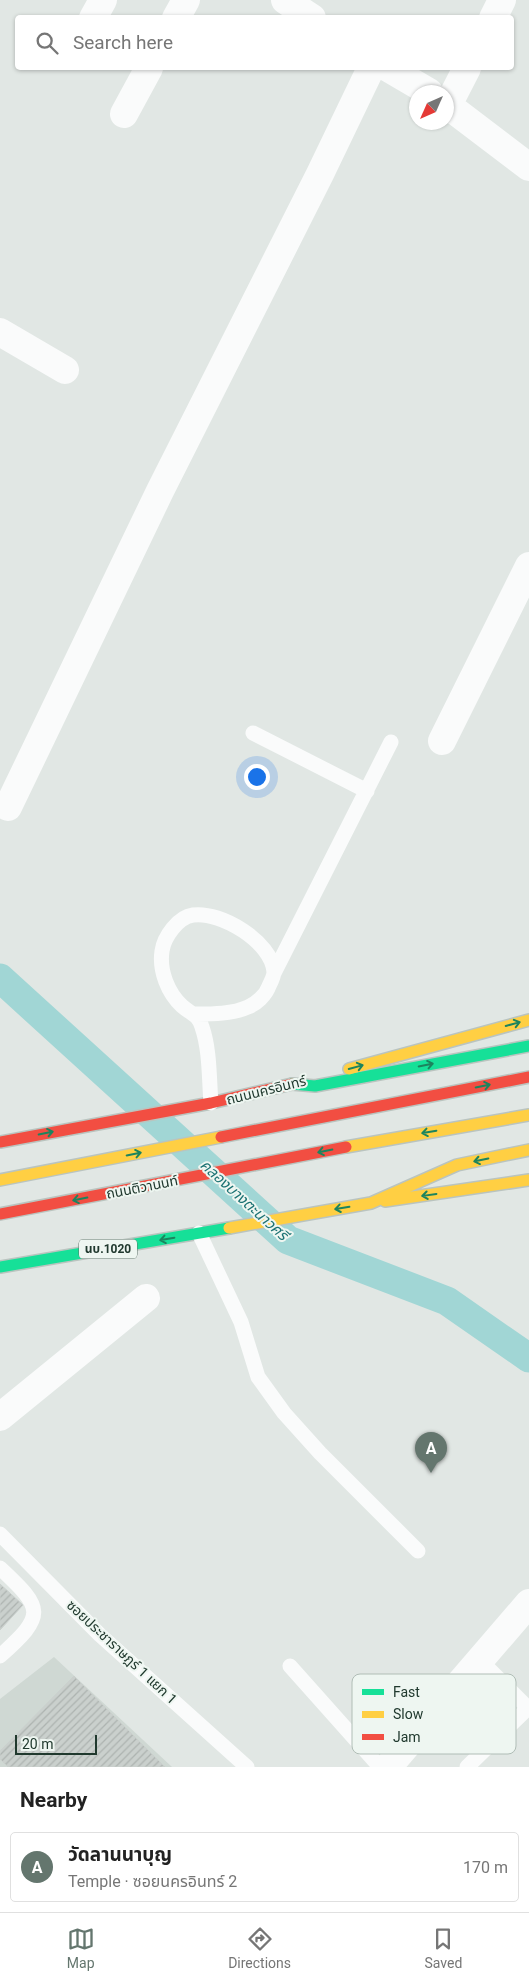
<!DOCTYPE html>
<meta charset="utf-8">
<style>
:root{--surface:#fff;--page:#f2f2f2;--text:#222;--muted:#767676;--line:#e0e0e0;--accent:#64766e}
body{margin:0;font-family:Roboto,"Noto Sans Thai",sans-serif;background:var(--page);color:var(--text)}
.compass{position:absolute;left:409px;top:85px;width:45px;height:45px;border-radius:50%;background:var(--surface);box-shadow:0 1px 4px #0004;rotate:225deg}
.scale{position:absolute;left:15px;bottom:12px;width:82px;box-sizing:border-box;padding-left:5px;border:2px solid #20392e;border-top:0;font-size:14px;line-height:18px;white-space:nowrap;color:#20392e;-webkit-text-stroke:4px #eef6f1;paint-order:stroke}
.you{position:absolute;left:256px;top:776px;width:18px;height:18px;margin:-12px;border:4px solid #fff;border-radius:50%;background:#1a73e8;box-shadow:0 0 0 8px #1a73e833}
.badge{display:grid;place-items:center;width:32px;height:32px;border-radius:50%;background:var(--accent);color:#fff;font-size:16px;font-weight:700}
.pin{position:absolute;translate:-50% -41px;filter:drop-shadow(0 1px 2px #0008)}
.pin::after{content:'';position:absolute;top:26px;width:18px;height:15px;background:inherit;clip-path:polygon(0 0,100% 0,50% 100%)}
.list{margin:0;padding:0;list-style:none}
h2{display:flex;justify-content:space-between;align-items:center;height:65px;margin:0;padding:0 20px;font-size:21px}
h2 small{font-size:16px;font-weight:400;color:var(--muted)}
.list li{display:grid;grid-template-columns:32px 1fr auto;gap:15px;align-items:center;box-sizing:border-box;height:70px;margin:0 10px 10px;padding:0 10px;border:1px solid var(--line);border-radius:5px}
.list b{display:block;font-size:19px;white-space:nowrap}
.list p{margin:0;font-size:16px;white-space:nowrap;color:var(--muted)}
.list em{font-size:16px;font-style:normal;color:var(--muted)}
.icon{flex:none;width:28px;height:28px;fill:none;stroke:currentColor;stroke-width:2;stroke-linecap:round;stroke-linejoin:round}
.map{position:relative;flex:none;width:529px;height:1767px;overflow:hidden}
.search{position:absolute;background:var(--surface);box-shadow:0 1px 4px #0004;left:15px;right:15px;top:15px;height:55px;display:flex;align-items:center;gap:12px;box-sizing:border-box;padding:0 18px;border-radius:5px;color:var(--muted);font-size:19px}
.sheet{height:145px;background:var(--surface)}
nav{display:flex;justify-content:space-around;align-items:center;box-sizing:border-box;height:70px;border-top:1px solid var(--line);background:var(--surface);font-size:14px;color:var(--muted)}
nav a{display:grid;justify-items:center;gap:2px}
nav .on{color:var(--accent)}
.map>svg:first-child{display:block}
</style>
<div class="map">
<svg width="529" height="1767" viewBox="0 0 529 1767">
<defs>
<pattern id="building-hatch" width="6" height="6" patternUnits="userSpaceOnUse" patternTransform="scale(1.25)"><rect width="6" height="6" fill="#cad0cd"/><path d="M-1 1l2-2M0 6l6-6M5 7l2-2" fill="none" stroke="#adb3b0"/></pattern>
</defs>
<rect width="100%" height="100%" fill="#e1e7e4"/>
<path fill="#cfd8d3" d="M 54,1657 L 172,1767 L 0,1767 L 0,1699 Z"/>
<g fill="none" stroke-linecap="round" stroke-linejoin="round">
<path stroke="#a1d6d5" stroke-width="29" d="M 0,978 L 288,1240 L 447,1301 L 529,1358"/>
</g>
<path fill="url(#building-hatch)" stroke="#cad0cd" d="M 0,1584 L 23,1605 L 0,1630 Z
M 74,1676 L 165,1767 L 8,1767 L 0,1759 L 0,1751 Z"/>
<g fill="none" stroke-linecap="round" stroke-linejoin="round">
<g stroke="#bac4bf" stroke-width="14">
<path id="fast" d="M 292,1084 L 315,1086 L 529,1046
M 0,1267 L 229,1228"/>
</g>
<g stroke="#bac4bf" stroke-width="14">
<path id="slow" d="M 349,1069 L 529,1020
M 346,1147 L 529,1115
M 0,1180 L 221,1137
M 385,1201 L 529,1180
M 229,1228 L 371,1203 L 457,1165 L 529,1150"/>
</g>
<g stroke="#bac4bf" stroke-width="14">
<path id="jam" d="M 221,1137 L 529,1077
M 0,1142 L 211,1103 L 292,1084
M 0,1214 L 346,1147"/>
</g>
<path stroke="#fafbfb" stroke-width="15" d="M 253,733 L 367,791
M 274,973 L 391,742
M 196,1014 C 212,1014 233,1014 248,1007 C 256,1004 266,995 269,986 C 271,982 274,976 274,972 C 272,942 221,911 193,915 C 178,917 164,937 162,951 C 159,971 168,993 182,1006 C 191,1014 199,1015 202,1027 C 210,1050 209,1079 211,1103
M 199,1233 L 241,1322 L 258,1377 L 284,1413 L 320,1453 L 418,1551
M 0,1534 L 100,1635 L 247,1767
M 0,1568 C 44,1609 46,1615 0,1656
M 290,1666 L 380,1767
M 467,1767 L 528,1708 L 480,1660"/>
<path stroke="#fafbfb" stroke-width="28" d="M 285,0 L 312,18
M 93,18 L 103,0
M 176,18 L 186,0
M 493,18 L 502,0
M 388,68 L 429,92
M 446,104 L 529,167
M 448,105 L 467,68
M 124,114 L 149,68
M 0,332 L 65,370
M 442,741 L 529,566
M 8,807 L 160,491 L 320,174 L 371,68
M 0,1417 L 146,1298
M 388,1767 L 529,1603"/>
<use href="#fast" stroke="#16e098" stroke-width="11"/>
<use href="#slow" stroke="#ffcf43" stroke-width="11"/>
<use href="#jam" stroke="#f24e42" stroke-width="11"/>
</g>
<defs><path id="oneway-shaft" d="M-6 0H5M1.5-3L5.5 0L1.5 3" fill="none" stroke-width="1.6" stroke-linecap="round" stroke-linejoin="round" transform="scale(1.25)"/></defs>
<g stroke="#1c845e">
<use href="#oneway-shaft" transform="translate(513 1024) rotate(-15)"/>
<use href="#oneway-shaft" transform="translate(426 1065) rotate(-11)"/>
<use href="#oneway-shaft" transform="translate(356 1067) rotate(-15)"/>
<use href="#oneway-shaft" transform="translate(483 1086) rotate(-11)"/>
<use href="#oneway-shaft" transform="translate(429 1132) rotate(170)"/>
<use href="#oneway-shaft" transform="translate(46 1133) rotate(-12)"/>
<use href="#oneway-shaft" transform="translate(325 1151) rotate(169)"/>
<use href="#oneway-shaft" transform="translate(134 1154) rotate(-11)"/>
<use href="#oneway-shaft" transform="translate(481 1160) rotate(168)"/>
<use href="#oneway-shaft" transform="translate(429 1195) rotate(172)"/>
<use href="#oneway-shaft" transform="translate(80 1199) rotate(169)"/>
<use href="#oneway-shaft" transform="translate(342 1208) rotate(171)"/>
<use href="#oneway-shaft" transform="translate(167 1239) rotate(170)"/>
</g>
<g text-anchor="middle" stroke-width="4" stroke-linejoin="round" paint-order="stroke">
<rect fill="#eef6f1" stroke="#5e7268" stroke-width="1" x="79" y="1239.5" width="58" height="19" rx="4"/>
<g font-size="12" font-weight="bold" fill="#20392e">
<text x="108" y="1253">นบ.1020</text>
</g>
<g font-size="14" fill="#20392e" stroke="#eef6f1">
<text transform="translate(266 1090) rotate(-14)" y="5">ถนนนครอินทร์</text>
<text transform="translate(142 1187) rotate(-11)" y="5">ถนนติวานนท์</text>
<text transform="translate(122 1652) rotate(43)" y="5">ซอยประชาราษฎร์ 1 แยก 1</text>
</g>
<g font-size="15" font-style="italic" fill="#1c7273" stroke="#eef6f1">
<text transform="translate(244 1200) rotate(42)" y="5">คลองบางตะนาวศรี</text>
</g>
</g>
<rect x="352" y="1674" width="164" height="80" rx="8" fill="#eef6f1" stroke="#b0bdb6" stroke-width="1"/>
<rect x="362" y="1689" width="22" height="6" fill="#16e098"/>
<rect x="362" y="1711" width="22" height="7" fill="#ffcf43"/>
<rect x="362" y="1734" width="22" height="6" fill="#f24e42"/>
<g font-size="14" fill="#20392e">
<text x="393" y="1697">Fast</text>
<text x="393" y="1719">Slow</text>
<text x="393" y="1742">Jam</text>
</g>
</svg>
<svg class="compass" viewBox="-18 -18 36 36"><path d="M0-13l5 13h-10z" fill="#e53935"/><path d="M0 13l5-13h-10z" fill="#767676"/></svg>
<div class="scale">20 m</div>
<div class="you"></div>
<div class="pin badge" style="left:431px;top:1473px">A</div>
<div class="search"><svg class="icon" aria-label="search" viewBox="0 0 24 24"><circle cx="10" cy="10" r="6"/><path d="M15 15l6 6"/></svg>Search here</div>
</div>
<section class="sheet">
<h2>Nearby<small></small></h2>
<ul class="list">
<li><span class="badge">A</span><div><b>วัดลานนาบุญ</b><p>Temple · ซอยนครอินทร์ 2</p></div><em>170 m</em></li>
</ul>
</section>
<nav>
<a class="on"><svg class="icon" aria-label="map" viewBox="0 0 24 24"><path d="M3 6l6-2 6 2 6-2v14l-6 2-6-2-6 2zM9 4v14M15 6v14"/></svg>Map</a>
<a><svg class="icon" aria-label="directions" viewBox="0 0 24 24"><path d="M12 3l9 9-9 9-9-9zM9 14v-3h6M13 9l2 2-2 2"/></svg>Directions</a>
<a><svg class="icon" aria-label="saved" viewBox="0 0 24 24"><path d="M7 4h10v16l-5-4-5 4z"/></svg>Saved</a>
</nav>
